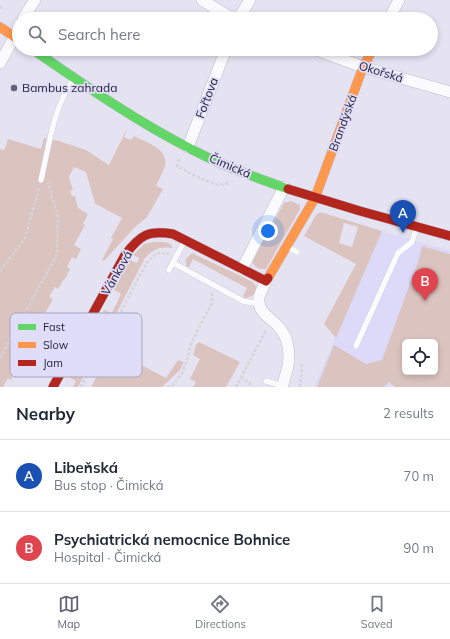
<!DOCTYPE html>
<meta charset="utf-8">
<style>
:root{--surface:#fff;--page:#f2f2f3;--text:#1f2937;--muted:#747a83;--line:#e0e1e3;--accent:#666378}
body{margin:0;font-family:Mulish,sans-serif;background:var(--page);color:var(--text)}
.controls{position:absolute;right:12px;bottom:12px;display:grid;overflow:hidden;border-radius:6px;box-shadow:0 2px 6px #0003}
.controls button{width:36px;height:36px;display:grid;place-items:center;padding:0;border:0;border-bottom:1px solid var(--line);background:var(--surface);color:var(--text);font:20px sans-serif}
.you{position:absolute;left:268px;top:231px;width:14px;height:14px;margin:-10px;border:3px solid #fff;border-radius:50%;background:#1a73e8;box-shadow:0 0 0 6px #1a73e833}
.badge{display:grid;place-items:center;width:26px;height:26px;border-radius:50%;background:var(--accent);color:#fff;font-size:13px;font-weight:700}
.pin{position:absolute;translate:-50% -33px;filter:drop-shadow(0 1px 2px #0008)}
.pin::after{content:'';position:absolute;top:21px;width:14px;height:12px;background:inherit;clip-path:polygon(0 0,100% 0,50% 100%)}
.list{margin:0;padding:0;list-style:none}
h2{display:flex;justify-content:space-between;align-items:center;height:52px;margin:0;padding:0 16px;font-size:17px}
h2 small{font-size:13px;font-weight:400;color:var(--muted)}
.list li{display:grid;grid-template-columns:26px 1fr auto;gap:12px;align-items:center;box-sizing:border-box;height:72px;padding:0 16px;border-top:1px solid var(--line)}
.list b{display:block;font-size:15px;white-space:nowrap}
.list p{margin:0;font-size:13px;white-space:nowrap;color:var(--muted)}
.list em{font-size:13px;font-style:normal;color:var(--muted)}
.icon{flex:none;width:22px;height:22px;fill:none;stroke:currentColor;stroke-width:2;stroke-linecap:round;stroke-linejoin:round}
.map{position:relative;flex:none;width:450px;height:387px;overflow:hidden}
.search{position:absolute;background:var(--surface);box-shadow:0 2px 6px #0003;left:12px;right:12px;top:12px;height:44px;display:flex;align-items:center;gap:10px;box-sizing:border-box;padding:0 14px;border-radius:22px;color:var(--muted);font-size:15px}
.sheet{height:196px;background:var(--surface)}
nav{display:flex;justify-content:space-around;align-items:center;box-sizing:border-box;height:56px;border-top:1px solid var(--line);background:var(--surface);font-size:11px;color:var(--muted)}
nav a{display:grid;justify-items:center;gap:2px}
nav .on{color:var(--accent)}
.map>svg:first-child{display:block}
</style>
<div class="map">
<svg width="450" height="387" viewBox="0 0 450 387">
<rect width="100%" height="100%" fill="#e5e3f2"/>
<path fill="#ddd9f8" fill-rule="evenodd" d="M 382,231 L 450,251 L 450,387 L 314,387 ZM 405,342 L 435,342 L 435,372 L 405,372 Z"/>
<path fill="#dbc4bf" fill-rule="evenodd" d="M 126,131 L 127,131 L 124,137 L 131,140 L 134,136 C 146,142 169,149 165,166 C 163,173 158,180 156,186 L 163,189 L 147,217 L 134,228 L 104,261 L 102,260 L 113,239 L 111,238 L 122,218 L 94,203 L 95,203 L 86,172 L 74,167 L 69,177 L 73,190 L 70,191 L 72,196 L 75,196 L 78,208 L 88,214 L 83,224 L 85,225 L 74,245 L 81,249 L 76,259 L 72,257 L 67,267 L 70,269 L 65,279 L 64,279 L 58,289 L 55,287 L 49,297 L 53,299 L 42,319 L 39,317 L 33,327 L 37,329 L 31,339 L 33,340 L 28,350 L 24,349 L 19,358 L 22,360 L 11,380 L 8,378 L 3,387 L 0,387 L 0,149 L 4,150 L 8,139 L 41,149 L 44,138 L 59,141 L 86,150 L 109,165 Z
M 291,201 L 300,205 L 300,209 L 266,269 C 259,269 255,269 252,261 L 284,203 Z
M 320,212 L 382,231 L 336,338 L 324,324 L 356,264 L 304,236 L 316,215 ZM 344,223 L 358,227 L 352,247 L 339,243 Z
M 153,242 L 165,242 L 172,245 L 172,248 C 160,246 153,249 145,258 L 78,387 L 73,387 L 76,381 L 69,377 L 83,350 L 90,353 L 96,343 L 89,339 L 98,322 L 105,325 L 108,321 L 100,317 L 104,310 L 112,313 L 121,294 L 114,290 L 129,260 L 137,263 L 139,258 L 133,255 L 144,244 Z
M 422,246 L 450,254 L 450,387 L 395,387 L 389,382 L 384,387 L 317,387 L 334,345 L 366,364 L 382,360 L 418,262 ZM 405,342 L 435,342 L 435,372 L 405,372 Z
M 192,253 L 253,282 L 257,288 C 254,295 252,297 245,298 L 243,296 L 247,288 L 193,259 L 189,267 L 187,267 L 185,260 Z
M 199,342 L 240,362 L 226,387 L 193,387 L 196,382 L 190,379 L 200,359 L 193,355 L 196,345 Z
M 111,349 L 166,378 L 178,360 L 184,362 L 180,370 L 162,387 L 91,387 Z"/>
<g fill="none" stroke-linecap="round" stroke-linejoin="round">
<g stroke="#bcb9cc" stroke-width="6">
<path id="lane" d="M 41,180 C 49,146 53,108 73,80
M 288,247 L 297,252
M 173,263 L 243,301 L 253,303 L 259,299
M 169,270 L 185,240
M 356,346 L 398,253 L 412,242 L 416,229
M 266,381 L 283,386"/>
</g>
<g stroke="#bcb9cc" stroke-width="12">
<path id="street" d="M 202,0 L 233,19
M 23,19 L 27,12 L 35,0
M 238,19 L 250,0
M 389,19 L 399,0
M 314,49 L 363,67 L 450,92
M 0,63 L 19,29
M 188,147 L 226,49
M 242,269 L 284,187
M 266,281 C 264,286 260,292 259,298 C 257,312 270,317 277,325 C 283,331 287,340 288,347 C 291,361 286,374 282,387"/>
</g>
<g stroke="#bcb9cc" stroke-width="10">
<path id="fast" d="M 32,49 C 83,84 134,120 189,148 C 221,165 254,177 288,189"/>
</g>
<g stroke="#bcb9cc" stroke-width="10">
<path id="slow" d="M 0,27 L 19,40
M 268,278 L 315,198 L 363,67 L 373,49"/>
</g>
<g stroke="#bcb9cc" stroke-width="10">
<path id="jam" d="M 288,189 L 360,211 L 450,236
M 53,387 L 125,255 C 140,235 148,230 173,234 L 266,281 L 268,278"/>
</g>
<path stroke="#d5d4d9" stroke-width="2.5" stroke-dasharray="3 2" stroke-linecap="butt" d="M 0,7 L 2,8
M 179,159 L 177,166 L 197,177 L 218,185 L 230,183
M 0,271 L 25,238 L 39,188
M 0,358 L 57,254 L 58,216 L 48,183
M 241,377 L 254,387
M 81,387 L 147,262 L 157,253 L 169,254
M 167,387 L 173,385 L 182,373 L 188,357 L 191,343 L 212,303 L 212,293
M 236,387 L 266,330
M 300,387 L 302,370 L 301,362"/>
<use href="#lane" stroke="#fbfbfd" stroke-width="5.5"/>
<use href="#street" stroke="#fbfbfd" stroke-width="11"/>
<use href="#fast" stroke="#63d668" stroke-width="9"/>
<use href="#slow" stroke="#ff974d" stroke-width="9"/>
<use href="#jam" stroke="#b3261e" stroke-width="9"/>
</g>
<circle fill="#666378" stroke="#e0ddf8" stroke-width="1.5" cx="14" cy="88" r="4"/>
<g text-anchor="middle" stroke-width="3.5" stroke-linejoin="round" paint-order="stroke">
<g font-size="12" fill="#221e37" stroke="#e0ddf8">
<text transform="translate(381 72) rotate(17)" y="4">Okořská</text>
<text transform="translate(207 98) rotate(-69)" y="4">Fořtova</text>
<text transform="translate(343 123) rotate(-70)" y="4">Brandýská</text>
<text transform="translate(230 166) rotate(23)" y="4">Čimická</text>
<text transform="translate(117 273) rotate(-60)" y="4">Vánková</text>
</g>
<g font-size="12" fill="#221e37" stroke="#e0ddf8" text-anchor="start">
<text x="22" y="92">Bambus zahrada</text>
</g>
</g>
<rect x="10" y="313" width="132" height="64" rx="6" fill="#e0ddf8" stroke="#a7a4be" stroke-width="1"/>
<rect x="18" y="324" width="18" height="6" fill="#63d668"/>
<rect x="18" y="342" width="18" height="6" fill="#ff974d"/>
<rect x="18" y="360" width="18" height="6" fill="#b3261e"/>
<g font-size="11" fill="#221e37">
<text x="43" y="331">Fast</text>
<text x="43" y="349">Slow</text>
<text x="43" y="367">Jam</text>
</g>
</svg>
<div class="controls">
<button><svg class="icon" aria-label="locate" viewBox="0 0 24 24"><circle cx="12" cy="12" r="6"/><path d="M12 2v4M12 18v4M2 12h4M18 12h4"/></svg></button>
</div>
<div class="you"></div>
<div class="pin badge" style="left:403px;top:233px;background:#1a4fb4">A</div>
<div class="pin badge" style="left:425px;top:301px;background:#e0444e">B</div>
<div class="search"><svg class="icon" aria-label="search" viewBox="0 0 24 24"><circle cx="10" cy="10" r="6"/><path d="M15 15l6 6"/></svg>Search here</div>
</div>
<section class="sheet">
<h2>Nearby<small>2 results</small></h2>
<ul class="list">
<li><span class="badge" style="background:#1a4fb4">A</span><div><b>Libeňská</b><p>Bus stop · Čimická</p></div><em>70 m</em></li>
<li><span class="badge" style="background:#e0444e">B</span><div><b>Psychiatrická nemocnice Bohnice</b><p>Hospital · Čimická</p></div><em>90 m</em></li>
</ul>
</section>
<nav>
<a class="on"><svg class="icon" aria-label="map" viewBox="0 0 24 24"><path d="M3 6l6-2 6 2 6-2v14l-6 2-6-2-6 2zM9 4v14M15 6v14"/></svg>Map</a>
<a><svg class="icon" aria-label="directions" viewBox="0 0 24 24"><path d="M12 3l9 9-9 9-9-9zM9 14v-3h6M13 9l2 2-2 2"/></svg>Directions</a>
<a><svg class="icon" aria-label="saved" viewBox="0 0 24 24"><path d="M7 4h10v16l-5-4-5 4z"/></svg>Saved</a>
</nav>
